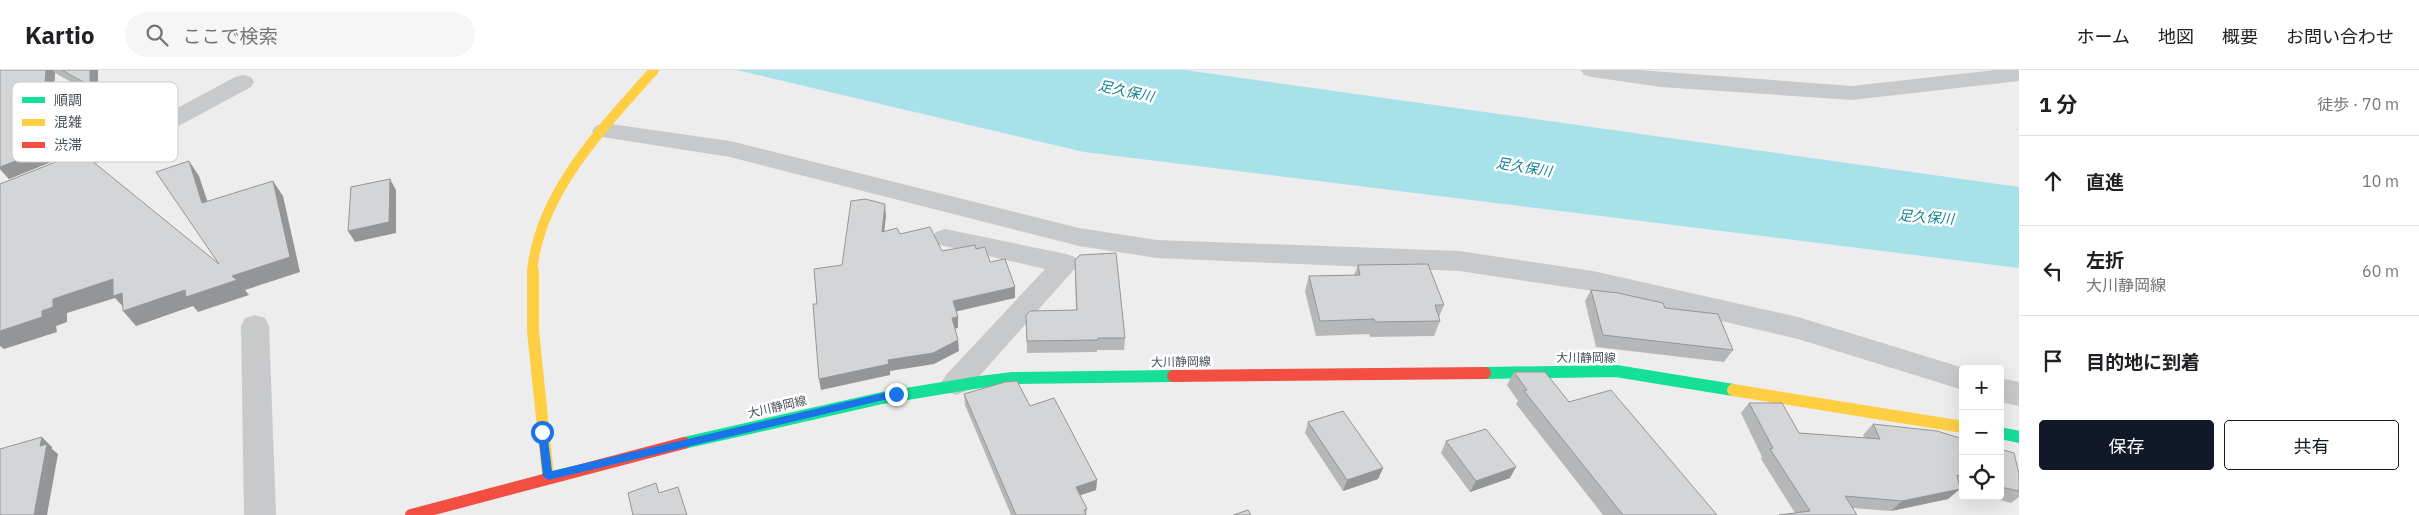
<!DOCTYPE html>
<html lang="ja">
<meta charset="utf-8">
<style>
:root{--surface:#fff;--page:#f6f6f6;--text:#202124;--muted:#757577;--line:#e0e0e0;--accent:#111827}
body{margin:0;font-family:"IBM Plex Sans","Noto Sans JP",sans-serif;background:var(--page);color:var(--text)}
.controls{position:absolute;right:15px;bottom:15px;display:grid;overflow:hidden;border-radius:5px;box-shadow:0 5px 20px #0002}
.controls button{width:45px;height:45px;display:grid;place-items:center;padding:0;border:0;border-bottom:1px solid var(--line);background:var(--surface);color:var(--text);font:25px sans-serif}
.stop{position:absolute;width:15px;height:15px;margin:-11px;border:4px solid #1a73e8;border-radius:50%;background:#fff}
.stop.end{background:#1a73e8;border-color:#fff;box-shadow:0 1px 5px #0008}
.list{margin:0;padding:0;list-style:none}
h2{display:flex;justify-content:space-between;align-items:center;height:65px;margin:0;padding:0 20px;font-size:21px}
h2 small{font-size:16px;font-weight:400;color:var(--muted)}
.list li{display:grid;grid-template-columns:32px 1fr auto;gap:15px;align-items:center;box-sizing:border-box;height:90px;padding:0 20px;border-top:1px solid var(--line)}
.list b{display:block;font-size:19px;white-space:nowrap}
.list p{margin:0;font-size:16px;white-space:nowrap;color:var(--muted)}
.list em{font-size:16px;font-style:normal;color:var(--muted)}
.actions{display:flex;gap:10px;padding:15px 20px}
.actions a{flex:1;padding:11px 0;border:1px solid var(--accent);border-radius:5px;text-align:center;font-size:18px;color:var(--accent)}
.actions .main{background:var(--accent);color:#fff}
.icon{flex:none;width:28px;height:28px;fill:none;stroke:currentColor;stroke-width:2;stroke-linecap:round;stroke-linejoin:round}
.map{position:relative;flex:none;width:2019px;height:445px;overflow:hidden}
header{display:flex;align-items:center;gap:30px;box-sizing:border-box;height:70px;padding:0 25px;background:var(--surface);border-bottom:1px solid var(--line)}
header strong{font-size:24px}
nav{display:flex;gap:28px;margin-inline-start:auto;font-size:18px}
.search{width:350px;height:45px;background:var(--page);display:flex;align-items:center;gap:12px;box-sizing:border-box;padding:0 18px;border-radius:28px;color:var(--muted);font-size:19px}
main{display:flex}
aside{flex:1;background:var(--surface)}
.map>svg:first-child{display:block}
</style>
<header>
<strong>Kartio</strong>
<div class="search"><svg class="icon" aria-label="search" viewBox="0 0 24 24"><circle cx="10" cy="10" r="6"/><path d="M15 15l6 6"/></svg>ここで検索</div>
<nav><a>ホーム</a><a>地図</a><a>概要</a><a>お問い合わせ</a></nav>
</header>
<main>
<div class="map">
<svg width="2019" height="445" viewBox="0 0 2019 445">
<rect width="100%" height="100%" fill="#eeeded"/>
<path fill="#a7e2ea" d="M 737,0 L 1185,0 L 2019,117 L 2019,198 L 1084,82 Z"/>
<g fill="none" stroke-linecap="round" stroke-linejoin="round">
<path fill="#c7c9cb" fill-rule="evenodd" d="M 1581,0 L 1639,0 L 1852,16 L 1995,0 L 2019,0 L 2019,11 L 1852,30 L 1661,17 L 1592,7 L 1584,5 Z
M 243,5 L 251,7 L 254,12 L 251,17 L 147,73 L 0,132 L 0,114 L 131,63 L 235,7 Z
M 604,53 L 730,71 L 1079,158 L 1157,170 L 1459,181 L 1593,201 L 1798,247 L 1967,299 L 1963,299 L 1963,320 L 1798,269 L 1593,221 L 1459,201 L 1157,188 L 1079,176 L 730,87 L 596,66 L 592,61 L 596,56 Z
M 945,159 L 1066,184 L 1075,187 L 1079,194 L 966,321 L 956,325 L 946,321 L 941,313 L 946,305 L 1045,199 L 936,174 L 932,168 L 936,162 Z
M 255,245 L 265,248 L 269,256 L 276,445 L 244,445 L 241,256 L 245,248 Z
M 2000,308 L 2019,312 L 2019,336 L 2000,332 Z"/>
<path stroke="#16e098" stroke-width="12" d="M 1485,303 L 1616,301 L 1733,320
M 2000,363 L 2019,367
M 684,373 L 882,328 L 980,312 L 1013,308 L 1173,306"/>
<path stroke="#ffcf43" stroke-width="10" d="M 532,202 C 539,122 604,57 654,0"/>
<path stroke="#ffcf43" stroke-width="12" d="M 533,201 L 533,261 L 548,406
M 1733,320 L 1963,357"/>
<path stroke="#f24e42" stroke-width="12" d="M 1173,306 L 1485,303
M 411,445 L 684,373"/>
</g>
<path fill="#b6b7b8" d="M 0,0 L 98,0 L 98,27 L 55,3 L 51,58 L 76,82 L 9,109 L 0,99 Z
M 1075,190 L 1125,268 L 1124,280 L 1097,280 L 1097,282 L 1027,283 L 1026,245 L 1076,240 L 1075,202 Z
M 1358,195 L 1444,235 L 1439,247 L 1440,251 L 1434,266 L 1370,267 L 1369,264 L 1316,266 L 1305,221 L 1309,206 L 1354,205 Z
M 1591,220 L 1665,238 L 1733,280 L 1724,292 L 1596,277 L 1585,231 Z
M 1514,302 L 1569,332 L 1717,445 L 1603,445 L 1516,334 L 1518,331 L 1507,315 Z
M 964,324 L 1030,336 L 1097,410 L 1096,420 L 1080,425 L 1087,439 L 1086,445 L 1011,445 L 965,335 Z
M 1749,333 L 1799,363 L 1864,368 L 1863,365 L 1873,354 L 1963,369 L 1963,420 L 1959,419 L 1948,429 L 1891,441 L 1853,438 L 1857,445 L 1778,445 L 1795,443 L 1761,389 L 1762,387 L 1741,343 Z
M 1308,352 L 1383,398 L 1378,409 L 1343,421 L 1305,363 Z
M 1446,371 L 1510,408 L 1470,422 L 1441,383 Z
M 2000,379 L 2019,404 L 2019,427 L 2011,433 L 1985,426 L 2000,426 Z"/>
<path fill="#949596" d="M 46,0 L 53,0 L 55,3 L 51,62 L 42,51 Z
M 90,0 L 98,0 L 98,27 L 90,16 Z
M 67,71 L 76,82 L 9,109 L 0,99 L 0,97 Z
M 189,91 L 199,106 L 213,148 L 202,133 Z
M 390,109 L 396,120 L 396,163 L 355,172 L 348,161 Z
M 273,111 L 283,126 L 300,202 L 245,220 L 249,225 L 198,242 L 193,236 L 136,256 L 123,241 L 126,240 L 115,228 L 67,243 L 67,252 L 56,256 L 57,262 L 4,279 L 0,276 L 0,261 L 42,241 L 53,229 L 113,209 L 185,220 L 232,206 Z
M 885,134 L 886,146 L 883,173 L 882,162 Z
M 1015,217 L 1015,228 L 954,242 L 953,231 Z
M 958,247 L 958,258 L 953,259 L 952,248 Z
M 958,270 L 959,281 L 934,294 L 890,301 L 890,305 L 821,320 L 819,309 Z
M 42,367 L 52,377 L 52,379 L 58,384 L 47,445 L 34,445 L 40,376 Z
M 1516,397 L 1510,408 L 1470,422 L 1476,411 Z
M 1383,398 L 1378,409 L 1343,421 L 1347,410 Z
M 1097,410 L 1096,420 L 1075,427 L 1076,417 Z
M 1960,419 L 1948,429 L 1891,441 L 1902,431 Z"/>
<path fill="#d4d5d6" stroke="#949596" d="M 0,0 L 46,0 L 42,51 L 67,71 L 0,97 Z
M 62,0 L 90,0 L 90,16 Z
M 81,82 L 219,194 L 156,102 L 189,91 L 202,133 L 273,111 L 290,187 L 232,206 L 237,210 L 186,227 L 185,220 L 123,241 L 122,223 L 113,226 L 113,209 L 53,229 L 53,237 L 42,241 L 42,247 L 0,261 L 0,114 Z
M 390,109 L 389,152 L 348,161 L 351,117 Z
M 865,129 L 885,134 L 882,162 L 897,158 L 900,164 L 930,157 L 942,181 L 975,175 L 976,179 L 985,177 L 990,192 L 1005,189 L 1015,217 L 953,231 L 958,247 L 952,248 L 958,270 L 933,283 L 888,290 L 889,294 L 819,309 L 813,234 L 817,234 L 814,199 L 842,195 L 851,131 Z
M 1116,183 L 1125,268 L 1098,268 L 1098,270 L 1027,271 L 1026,245 L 1030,241 L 1077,240 L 1075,190 L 1080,185 Z
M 1428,194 L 1444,235 L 1435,235 L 1440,251 L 1375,252 L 1374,249 L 1320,251 L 1309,206 L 1360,205 L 1358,195 Z
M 1591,220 L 1618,223 L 1663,233 L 1665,238 L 1718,244 L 1733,280 L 1603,265 Z
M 1514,302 L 1545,302 L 1569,332 L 1611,320 L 1717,445 L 1623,445 L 1524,321 L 1527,320 Z
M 1017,311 L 1030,336 L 1054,328 L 1097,410 L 1076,417 L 1087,439 L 1084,440 L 1086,445 L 1016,445 L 964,324 L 1005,312 Z
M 1749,333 L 1782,333 L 1799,363 L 1880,369 L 1873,354 L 1937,361 L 1963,369 L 1963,407 L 1957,405 L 1960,419 L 1902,431 L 1845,426 L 1857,445 L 1779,445 L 1810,441 L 1770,379 L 1773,378 Z
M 1343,341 L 1383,398 L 1347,410 L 1308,352 Z
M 1486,359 L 1516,397 L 1476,411 L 1446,371 Z
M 42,367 L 40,376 L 47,374 L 34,445 L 0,445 L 0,379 Z
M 2000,379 L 2014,383 L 2019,404 L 2019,421 L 2000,417 Z
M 656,413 L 659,423 L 678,417 L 687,445 L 633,445 L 628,423 Z
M 1248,440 L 1251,445 L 1233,445 Z"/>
<path fill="#1a73e8" d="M 896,320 L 901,324 L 896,327 L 548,410 L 543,406 L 538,362 L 542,359 L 547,362 L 552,401 Z"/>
<g text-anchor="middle" stroke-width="5" stroke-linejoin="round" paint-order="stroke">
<g font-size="12" fill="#455158" stroke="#fff">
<text x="1586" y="292">大川静岡線</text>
<text transform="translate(1181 292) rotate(-1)" y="4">大川静岡線</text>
<text transform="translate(777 337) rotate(-13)" y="4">大川静岡線</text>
</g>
<g font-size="14" font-style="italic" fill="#108292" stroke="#fff">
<text transform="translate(1126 21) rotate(12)" y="5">足久保川</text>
<text transform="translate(1524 97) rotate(9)" y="5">足久保川</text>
<text transform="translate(1926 147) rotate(4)" y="5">足久保川</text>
</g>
</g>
<rect x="12" y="12" width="166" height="80" rx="8" fill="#fff" stroke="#c7cbcd" stroke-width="1"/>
<rect x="22" y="27" width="23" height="6" fill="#16e098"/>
<rect x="22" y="49" width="23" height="7" fill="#ffcf43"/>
<rect x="22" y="72" width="23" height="6" fill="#f24e42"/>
<g font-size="14" fill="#455158">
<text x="54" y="35">順調</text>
<text x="54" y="57">混雑</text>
<text x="54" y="80">渋滞</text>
</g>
</svg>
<div class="controls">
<button>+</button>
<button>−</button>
<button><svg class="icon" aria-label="locate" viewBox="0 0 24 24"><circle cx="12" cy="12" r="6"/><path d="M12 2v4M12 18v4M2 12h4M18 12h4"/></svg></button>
</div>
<div class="stop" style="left:542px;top:362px"></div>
<div class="stop end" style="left:896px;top:324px"></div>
</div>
<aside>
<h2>1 分<small>徒歩 · 70 m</small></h2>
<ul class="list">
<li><svg class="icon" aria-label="ahead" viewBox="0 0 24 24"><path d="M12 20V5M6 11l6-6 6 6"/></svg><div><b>直進</b></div><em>10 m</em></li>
<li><svg class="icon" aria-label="left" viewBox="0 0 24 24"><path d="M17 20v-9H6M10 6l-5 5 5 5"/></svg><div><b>左折</b><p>大川静岡線</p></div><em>60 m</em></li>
<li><svg class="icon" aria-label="arrive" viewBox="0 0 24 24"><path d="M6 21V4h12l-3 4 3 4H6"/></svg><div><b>目的地に到着</b></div></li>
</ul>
<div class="actions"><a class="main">保存</a><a>共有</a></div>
</aside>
</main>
